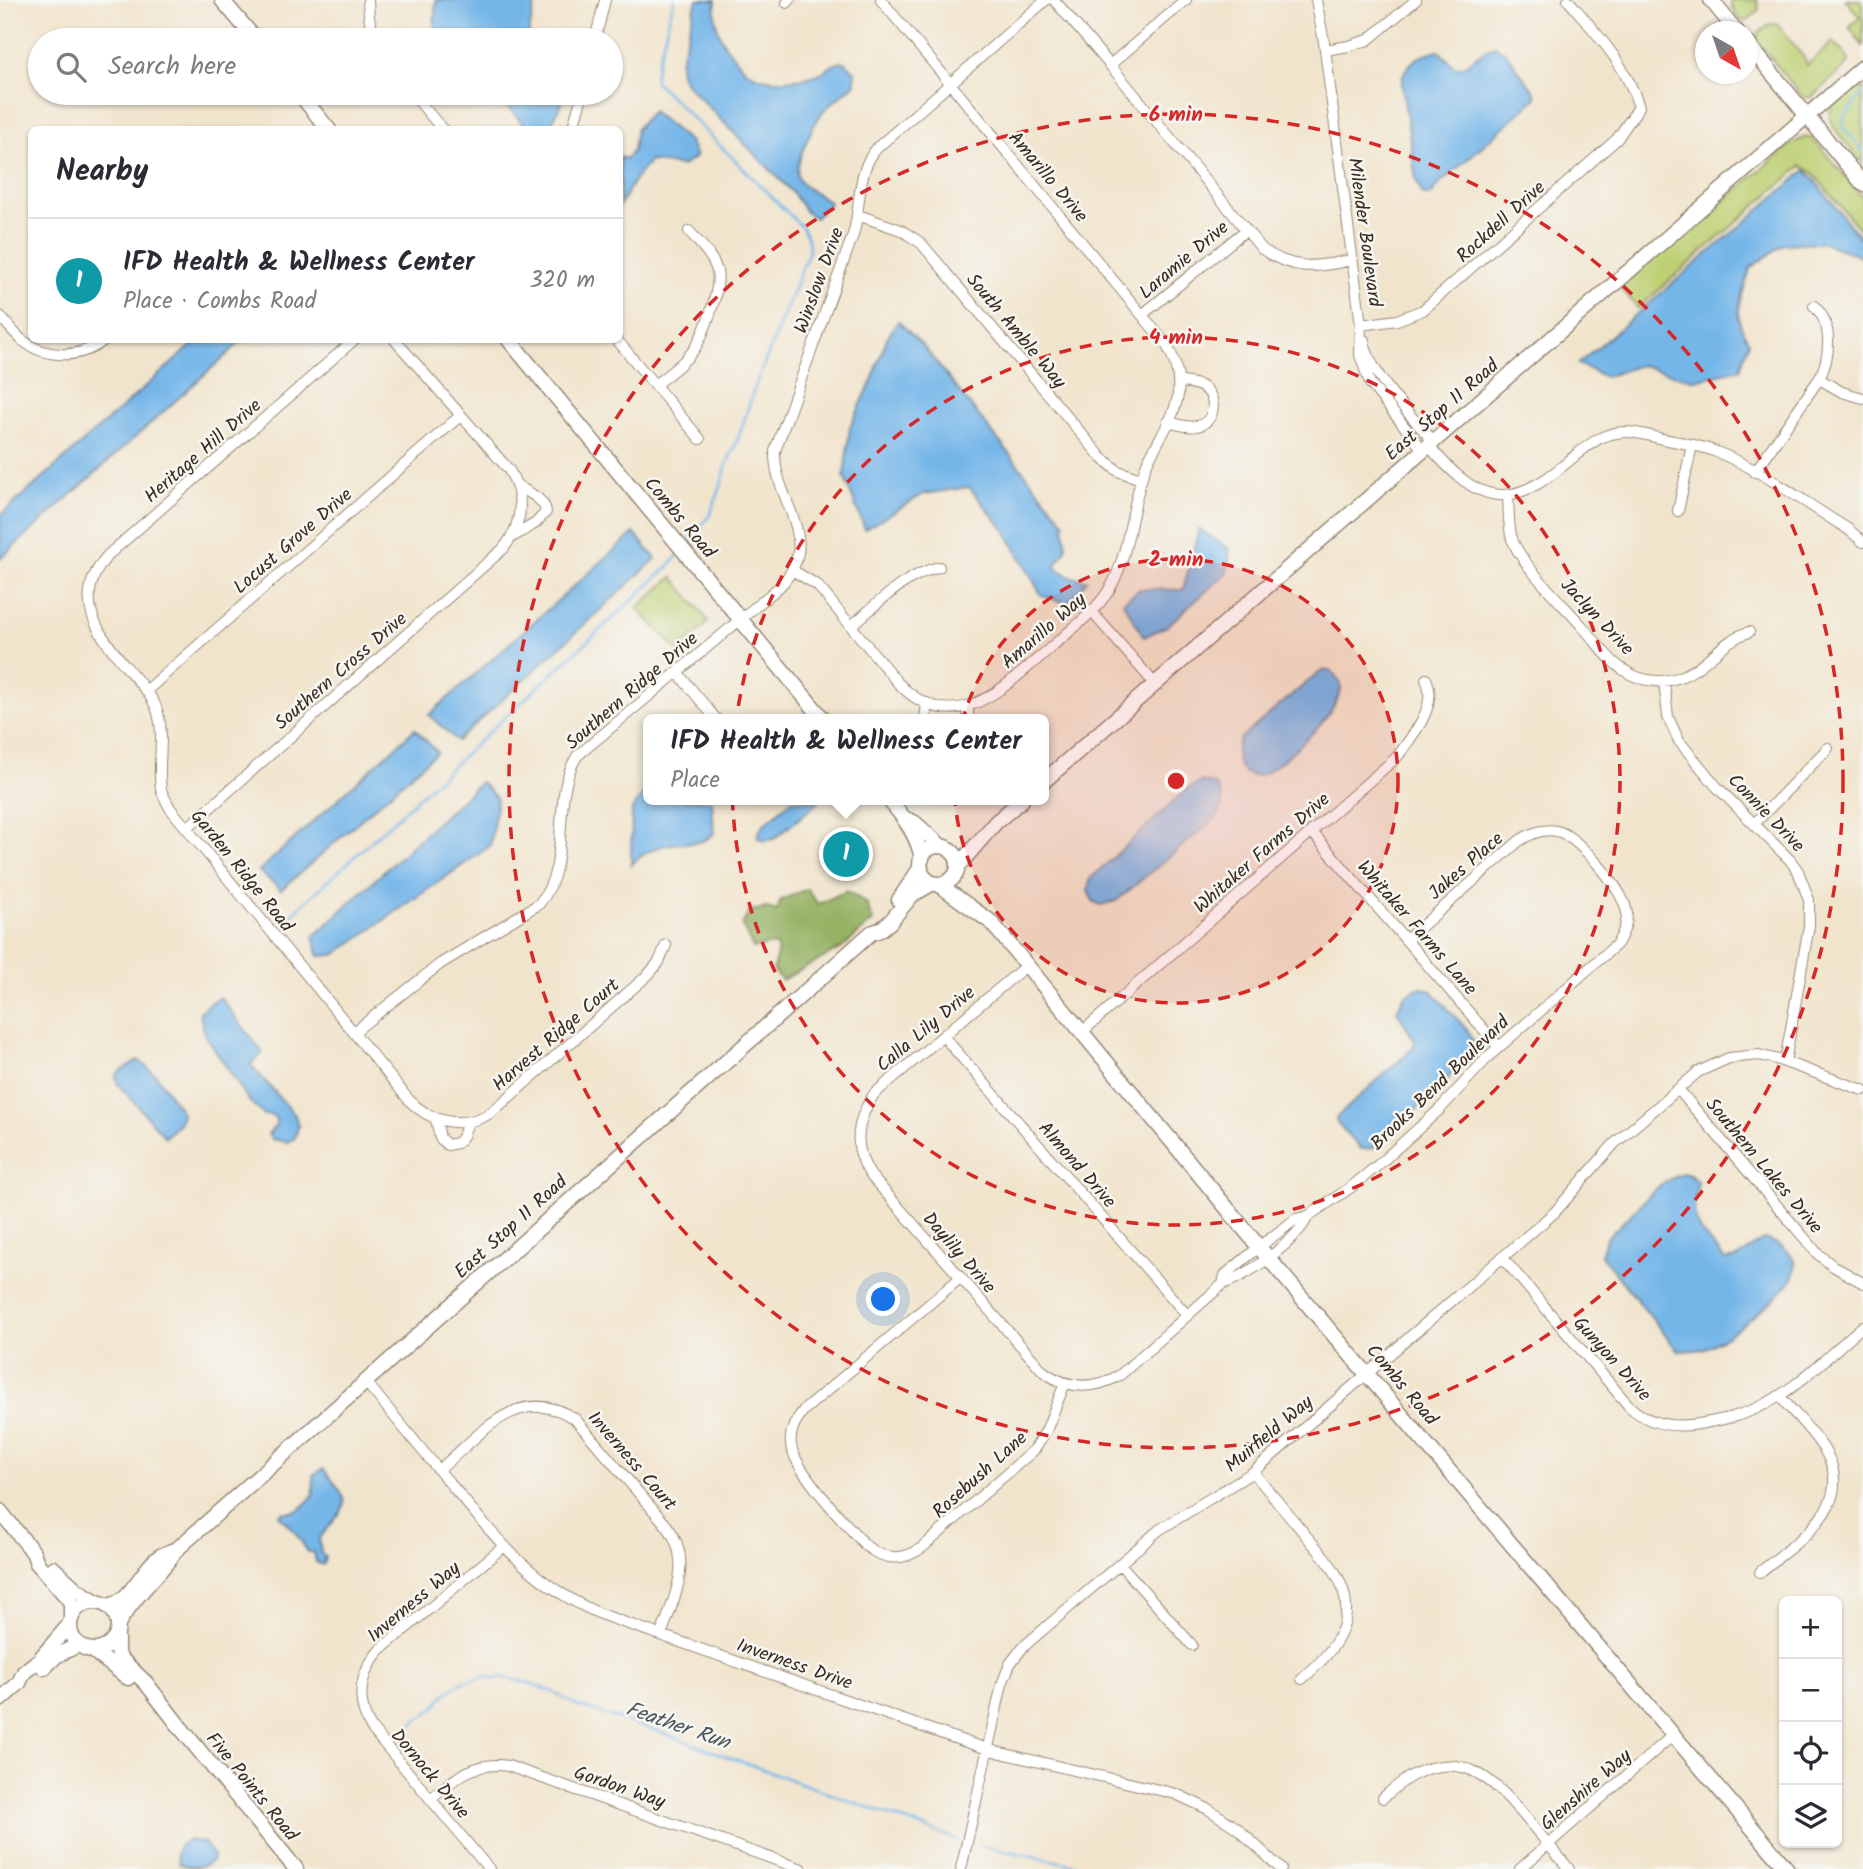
<!DOCTYPE html>
<meta charset="utf-8">
<style>
:root{--surface:#fff;--page:#f7f7f7;--text:#2b2b33;--muted:#7c7c81;--line:#e1e1e2;--accent:#b5179e}
body{margin:0;font-family:Kalam,sans-serif;background:var(--page);color:var(--text)}
.controls{position:absolute;right:21px;bottom:21px;display:grid;overflow:hidden;border-radius:10px;box-shadow:0 2px 5px #0004}
.controls button{width:63px;height:63px;display:grid;place-items:center;padding:0;border:0;border-bottom:2px solid var(--line);background:var(--surface);color:var(--text);font:35px sans-serif}
.compass{position:absolute;left:1695px;top:21px;width:63px;height:63px;border-radius:50%;background:var(--surface);box-shadow:0 2px 5px #0004;rotate:140deg}
.you{position:absolute;left:884px;top:1300px;width:24px;height:24px;margin:-18px;border:5px solid #fff;border-radius:50%;background:#1a73e8;box-shadow:0 0 0 10px #1a73e833}
.badge{display:grid;place-items:center;width:46px;height:46px;border-radius:50%;background:var(--accent);color:#fff;font-size:23px;font-weight:700}
.pin{position:absolute;translate:-50% -50%;border:4px solid #fff;box-shadow:0 2px 7px #0006}
.popup{position:absolute;left:643px;top:714px;width:406px;height:91px;box-sizing:border-box;display:grid;place-content:center;border-radius:10px;background:var(--surface);filter:drop-shadow(0 2px 5px #0005);font-size:23px;white-space:nowrap;color:var(--muted)}
.popup b{font-size:26px;color:var(--text)}
.popup::after{content:'';position:absolute;left:50%;top:100%;margin-left:-14px;border:14px solid transparent;border-top-color:var(--surface)}
.list{margin:0;padding:0;list-style:none}
h2{display:flex;justify-content:space-between;align-items:center;height:91px;margin:0;padding:0 28px;font-size:30px}
h2 small{font-size:23px;font-weight:400;color:var(--muted)}
.list li{display:grid;grid-template-columns:46px 1fr auto;gap:21px;align-items:center;box-sizing:border-box;height:126px;padding:0 28px;border-top:2px solid var(--line)}
.list b{display:block;font-size:26px;white-space:nowrap}
.list p{margin:0;font-size:23px;white-space:nowrap;color:var(--muted)}
.list em{font-size:23px;font-style:normal;color:var(--muted)}
.icon{flex:none;width:38px;height:38px;fill:none;stroke:currentColor;stroke-width:2;stroke-linecap:round;stroke-linejoin:round}
.map{position:relative;flex:none;width:1863px;height:1869px;overflow:hidden}
.search{position:absolute;background:var(--surface);box-shadow:0 2px 5px #0004;left:28px;top:28px;width:595px;height:77px;display:flex;align-items:center;gap:18px;box-sizing:border-box;padding:0 24px;border-radius:38px;color:var(--muted);font-size:26px}
.panel{position:absolute;background:var(--surface);box-shadow:0 2px 5px #0004;left:28px;top:126px;width:595px;height:217px;border-radius:10px}
.map>svg:first-child{display:block}
</style>
<div class="map">
<svg width="1863" height="1869" viewBox="0 0 1863 1869">
<rect width="100%" height="100%" fill="#f6f6f2"/>
<filter id="ink" filterUnits="userSpaceOnUse"><feTurbulence type="fractalNoise" baseFrequency=".0143" numOctaves="2"/><feDisplacementMap in="SourceGraphic" scale="14" xChannelSelector="R" yChannelSelector="G"/><feConvolveMatrix kernelMatrix="1 2 1 2 8 2 1 2 1" color-interpolation-filters="sRGB"/></filter>
<filter id="wash" filterUnits="userSpaceOnUse"><feTurbulence type="fractalNoise" baseFrequency=".00686" numOctaves="4" result="noise"/><feDisplacementMap in="SourceGraphic" scale="28" xChannelSelector="R" yChannelSelector="G"/><feGaussianBlur stdDeviation="1.57" result="paint"/><feColorMatrix in="noise" values="0 0 0 0 0 0 0 0 0 0 0 0 0 0 0 0 0 1.4 0 .05"/><feComposite in="paint" operator="in"/></filter>
<g filter="url(#wash)">
<rect width="100%" height="100%" fill="#f1e4cc"/>
<path fill="#bed073" stroke="#7c7d48" stroke-width="2" d="M 1732,0 L 1757,0 L 1759,10 L 1747,21 L 1739,20 L 1731,6 Z
M 1846,0 L 1860,0 L 1863,4 L 1863,46 L 1849,27 L 1860,17 Z
M 1771,24 L 1777,24 L 1805,59 L 1807,65 L 1833,42 L 1847,56 L 1849,63 L 1813,96 L 1806,98 L 1800,94 L 1757,41 L 1758,33 Z
M 1863,79 L 1863,163 C 1853,151 1821,121 1832,106 C 1840,96 1853,87 1863,79 Z
M 1806,137 L 1813,139 L 1863,197 L 1863,233 L 1812,172 L 1801,166 L 1638,308 L 1620,287 L 1793,143 Z
M 673,577 L 709,622 L 678,651 L 637,608 Z"/>
<path fill="#96b265" stroke="#686e42" stroke-width="2" d="M 807,889 L 818,904 L 847,891 L 866,903 L 873,921 L 842,948 L 782,980 L 773,970 L 778,949 L 773,944 L 753,948 L 742,925 L 750,911 L 767,908 L 777,911 L 781,900 Z"/>
<path fill="#75b6e9" stroke="#587084" stroke-width="2" d="M 436,0 L 536,0 L 527,40 L 447,40 L 434,26 Z
M 697,0 L 716,0 C 713,21 718,39 733,55 C 737,60 742,67 747,71 C 766,85 801,81 821,73 C 830,68 835,62 845,62 L 855,72 L 855,83 C 845,94 832,101 822,113 C 814,123 793,165 798,178 C 802,188 821,195 829,201 L 830,203 L 815,218 L 806,212 L 793,193 L 691,89 C 682,80 678,71 681,59 Z
M 1496,46 L 1505,52 L 1534,91 L 1536,98 L 1435,188 L 1432,195 L 1423,195 L 1416,180 L 1402,85 C 1401,64 1420,55 1438,50 L 1455,67 L 1462,67 L 1487,49 Z
M 495,93 L 567,93 L 548,130 L 528,129 Z
M 652,111 L 690,142 L 696,157 L 682,166 L 650,161 L 635,179 L 620,205 L 620,157 L 626,159 L 633,150 L 636,129 Z
M 1806,170 L 1863,241 L 1863,259 L 1860,256 L 1821,242 L 1784,244 L 1750,268 C 1742,302 1729,311 1749,342 L 1740,369 L 1695,380 L 1640,365 L 1605,377 L 1578,364 Z
M 898,321 L 922,345 L 1064,522 L 1066,549 L 1055,567 L 1071,577 L 1087,580 L 1068,603 L 1042,596 L 1005,530 L 969,487 L 924,494 L 865,529 L 844,476 L 850,427 L 872,381 L 887,338 Z
M 198,340 L 243,340 L 0,559 L 0,516 Z
M 1199,529 L 1230,549 L 1227,573 L 1167,626 L 1144,637 L 1123,602 L 1140,589 L 1183,590 Z
M 634,533 L 656,559 L 457,741 L 429,715 Z
M 1325,670 L 1331,670 L 1340,682 L 1341,689 C 1338,699 1332,710 1326,718 C 1316,731 1274,771 1260,775 C 1238,780 1231,753 1241,738 L 1318,673 Z
M 415,729 L 437,752 L 281,890 L 259,871 Z
M 1202,781 L 1215,785 C 1225,795 1224,806 1216,818 L 1116,901 L 1100,905 L 1093,901 L 1088,891 L 1090,879 L 1187,789 Z
M 481,782 L 497,799 L 490,846 L 334,955 L 319,956 L 313,937 Z
M 648,788 L 648,800 L 712,800 L 714,833 C 701,847 687,841 671,844 C 654,847 642,853 631,865 L 632,809 Z
M 792,800 L 821,800 L 774,839 L 763,841 L 757,837 L 762,826 Z
M 1420,987 L 1432,991 L 1469,1032 L 1475,1044 L 1474,1053 L 1387,1138 L 1373,1148 L 1361,1149 L 1337,1123 L 1336,1118 L 1413,1048 L 1415,1041 L 1397,1011 L 1404,996 Z
M 220,997 L 263,1053 L 250,1064 L 295,1115 L 298,1127 L 295,1138 L 287,1142 L 272,1139 L 268,1134 L 276,1125 L 276,1118 L 270,1115 L 264,1115 L 249,1101 L 204,1033 L 200,1012 L 211,1002 Z
M 138,1060 L 157,1076 L 182,1113 L 180,1122 L 165,1137 L 118,1084 L 116,1077 L 118,1073 Z
M 1682,1173 L 1690,1175 L 1698,1183 C 1687,1225 1700,1229 1725,1260 L 1737,1258 L 1764,1239 C 1780,1243 1802,1256 1793,1276 C 1784,1296 1725,1340 1705,1348 C 1697,1351 1687,1350 1678,1351 L 1601,1255 L 1606,1239 L 1660,1185 Z
M 323,1469 C 355,1507 348,1502 319,1539 L 321,1552 L 325,1558 L 323,1565 L 316,1562 L 314,1552 L 308,1552 L 296,1533 L 279,1515 C 289,1510 280,1513 290,1512 C 301,1512 307,1502 314,1494 L 313,1475 Z
M 188,1840 L 204,1842 L 213,1855 L 213,1860 C 204,1869 191,1868 179,1864 L 176,1853 L 180,1845 Z"/>
<g fill="none" stroke-linecap="round" stroke-linejoin="round">
<path stroke="#75b6e9" stroke-width="2.5" d="M 674,0 L 655,73 L 655,81 L 802,227 L 808,240 L 809,251 L 755,387 L 739,436 L 727,464 L 719,492 L 710,515 L 685,546
M 1863,93 L 1843,118 L 1843,127 L 1863,151
M 289,917 L 669,566 L 679,554
M 404,1735 C 411,1720 425,1717 435,1707 C 439,1704 441,1698 445,1694 C 449,1691 458,1685 463,1682 C 470,1679 477,1681 484,1676 L 496,1679 L 501,1677 L 530,1683 L 553,1692 L 577,1706 L 654,1730 L 958,1840
M 979,1845 L 1094,1869"/>
</g>
</g>
<g filter="url(#ink)">
<g fill="none" stroke-linecap="round" stroke-linejoin="round">
<g stroke="#968775" stroke-width="12">
<path id="street" d="M 368,0 L 369,17 L 375,40
M 1054,0 L 1110,65 L 1186,0
M 1316,0 L 1324,42 L 1361,325 L 1360,355 L 1370,383 L 1423,450
M 787,3 L 790,0
M 595,40 L 605,0
M 1325,50 L 1349,46 L 1368,40 L 1416,0
M 1110,65 L 1262,249 C 1294,272 1316,267 1352,260
M 412,93 L 443,130
M 572,130 L 583,93
M 858,215 L 901,230 L 921,243 L 1101,457 L 1118,471 L 1141,479
M 1142,315 L 1246,230
M 0,316 C 7,324 14,333 22,340 C 46,359 81,359 104,340
M 1361,325 L 1397,320 L 1423,310 L 1617,139 L 1639,107 C 1626,64 1597,34 1568,0
M 354,340 L 108,555 C 65,604 106,642 138,681 C 146,691 155,700 158,713 C 165,738 157,764 161,788 C 162,795 167,802 170,808 L 409,1100 C 431,1123 464,1130 492,1112 L 648,975 L 659,962 L 666,945
M 617,340 L 700,439
M 1364,340 C 1370,376 1410,414 1433,441
M 1819,379 L 1842,392 L 1863,398
M 655,385 C 668,374 685,363 695,348 C 705,332 721,289 717,271 C 713,256 699,243 689,231
M 1168,422 C 1177,424 1187,428 1196,426 C 1214,424 1219,399 1204,388 C 1197,383 1186,383 1178,381
M 1428,445 C 1478,504 1509,513 1570,460 C 1587,446 1602,432 1626,432 C 1638,432 1651,436 1662,439 C 1680,442 1698,445 1714,451 C 1758,467 1808,505 1848,529 L 1863,542
M 1755,472 L 1819,379 C 1830,358 1834,324 1814,306
M 1508,497 C 1509,510 1508,527 1512,539 C 1522,566 1563,604 1582,626 C 1595,640 1607,659 1622,669 C 1635,678 1647,682 1662,681 C 1702,678 1716,642 1749,632
M 1678,511 L 1692,445
M 514,536 L 536,523 L 546,512 C 544,498 528,493 517,485
M 792,570 L 817,585 L 898,683 C 954,741 1003,688 1048,650 C 1069,631 1094,614 1109,590 C 1129,558 1131,505 1145,468 C 1155,443 1174,421 1178,395 C 1180,377 1175,359 1166,344 L 881,0
M 1092,612 L 1155,684
M 851,626 C 878,604 904,575 939,567
M 677,672 L 716,719
M 1664,681 L 1668,717 L 1679,741 L 1717,787 L 1790,860 L 1798,871 L 1809,900 L 1809,926 L 1785,1062
M 146,691 L 461,415
M 968,706 L 968,719
M 925,719 L 927,703
M 1754,824 L 1828,748
M 187,828 L 503,549 C 524,523 525,497 509,470 L 395,340
M 1311,831 L 1499,1047
M 1027,965 L 874,1094 C 856,1121 852,1148 871,1176 L 1044,1372 C 1068,1389 1094,1390 1120,1375 L 1223,1284 C 1249,1275 1297,1241 1308,1216
M 354,1032 L 440,964 L 539,904 C 574,862 549,802 577,756 L 778,588 C 827,540 773,502 775,451 L 853,235 C 862,205 855,170 879,146 L 1046,0
M 1082,1032 L 1397,757 C 1412,736 1439,706 1426,679
M 943,1036 L 1187,1315
M 1678,1089 L 1818,1254 L 1833,1266 L 1863,1283
M 436,1119 L 440,1138 L 447,1145 L 457,1143 L 463,1136 L 468,1122
M 1502,1257 L 1629,1406 C 1649,1425 1673,1428 1699,1424 C 1721,1420 1742,1416 1761,1406 C 1796,1390 1833,1351 1863,1326
M 960,1278 L 804,1410 C 796,1420 789,1431 791,1445 C 794,1470 848,1526 866,1546 C 885,1561 904,1561 923,1547 L 1035,1449 L 1046,1431 L 1065,1383
M 1223,1284 L 1225,1275 L 1259,1247 L 1296,1219 L 1308,1216 L 1350,1188 L 1377,1166 L 1440,1109 L 1489,1056 L 1617,944 C 1623,934 1627,925 1627,914 C 1626,892 1580,839 1560,832 C 1545,827 1531,833 1519,841 L 1406,940
M 365,1381 C 395,1417 424,1453 454,1488 C 499,1542 535,1587 603,1615 L 963,1741 L 997,1752 L 1176,1794 L 1208,1809 L 1237,1828 L 1281,1869
M 439,1470 C 479,1436 519,1382 575,1419 L 667,1526 C 694,1561 674,1598 661,1635
M 1253,1472 C 1271,1494 1290,1516 1308,1538 C 1317,1549 1328,1560 1335,1572 C 1362,1617 1336,1650 1302,1679
M 1120,1564 L 1192,1645
M 1760,1572 C 1796,1542 1858,1506 1825,1451 C 1813,1431 1794,1414 1780,1396
M 1383,1798 C 1392,1790 1402,1781 1413,1775 C 1465,1748 1496,1783 1527,1819 C 1541,1836 1555,1852 1569,1869
M 430,1799 C 454,1779 475,1760 508,1766 L 802,1869
M 489,1869 L 372,1729 C 355,1703 359,1673 380,1650 L 503,1547
M 961,1869 L 1002,1684 L 1010,1664 L 1023,1647 L 1159,1530 L 1253,1472 L 1555,1212 L 1614,1144 L 1698,1072 L 1729,1058 L 1759,1055 L 1779,1060 L 1863,1090
M 1520,1869 L 1673,1735"/>
</g>
<g stroke="#968775" stroke-width="17">
<path id="secondary" d="M 222,0 L 256,40
M 1711,0 L 1737,32
M 1748,44 L 1863,184
M 299,93 L 329,130
M 509,340 L 823,719
M 1044,781 L 1863,67
M 889,800 C 904,817 918,836 922,859
M 906,819 L 915,823 L 941,846
M920 865a19 19 0 1 1 38 0a19 19 0 1 1-38 0Z
M 958,866 L 996,822 L 1022,800
M 938,884 L 991,922 L 1259,1247 L 1787,1869
M 899,900 L 921,867
M 0,1511 L 33,1552 L 37,1563 L 71,1602 L 71,1617
M 53,1568 L 77,1590 L 97,1602
M70 1626a24 24 0 1 1 48 0a24 24 0 1 1-48 0Z
M 108,1606 C 131,1602 141,1570 159,1557 C 163,1554 169,1552 174,1550
M 118,1624 C 134,1595 158,1577 176,1550 L 841,960 L 871,933 L 880,930 L 890,922 L 912,895 L 933,883
M 117,1635 L 117,1651 L 120,1658 L 146,1683 L 180,1727 L 296,1869
M 92,1650 L 128,1678
M 44,1668 L 56,1656 L 78,1645
M 0,1700 L 19,1683 L 24,1672 L 39,1660 L 69,1625"/>
</g>
<use href="#street" stroke="#fff" stroke-width="10"/>
<use href="#secondary" stroke="#fff" stroke-width="14"/>
</g>
</g>
<circle cx="1176" cy="781" r="222" fill="#d62828" fill-opacity=".12"/>
<g fill="none" stroke="#d62828" stroke-width="3.5" stroke-dasharray="12 9">
<circle cx="1176" cy="781" r="222"/>
<circle cx="1176" cy="781" r="444"/>
<circle cx="1176" cy="781" r="667"/>
</g>
<g text-anchor="middle" stroke-width="5" stroke-linejoin="round" paint-order="stroke">
<g font-size="19" fill="#3b2a1e" stroke="#f6f6f2">
<text transform="translate(1049 176) rotate(50)" y="7">Amarillo Drive</text>
<text transform="translate(1500 221) rotate(-42)" y="7">Rockdell Drive</text>
<text transform="translate(1366 232) rotate(82)" y="7">Milender Boulevard</text>
<text transform="translate(1183 259) rotate(-40)" y="7">Laramie Drive</text>
<text transform="translate(818 280) rotate(-70)" y="7">Winslow Drive</text>
<text transform="translate(1017 330) rotate(50)" y="7">South Amble Way</text>
<text transform="translate(1441 409) rotate(-41)" y="7">East Stop 11 Road</text>
<text transform="translate(202 450) rotate(-41)" y="7">Heritage Hill Drive</text>
<text transform="translate(681 517) rotate(50)" y="7">Combs Road</text>
<text transform="translate(292 540) rotate(-41)" y="7">Locust Grove Drive</text>
<text transform="translate(1598 616) rotate(47)" y="7">Jaclyn Drive</text>
<text transform="translate(1043 630) rotate(-41)" y="7">Amarillo Way</text>
<text transform="translate(340 670) rotate(-41)" y="7">Southern Cross Drive</text>
<text transform="translate(631 690) rotate(-41)" y="7">Southern Ridge Drive</text>
<text transform="translate(1767 812) rotate(46)" y="7">Connie Drive</text>
<text transform="translate(1261 852) rotate(-41)" y="7">Whitaker Farms Drive</text>
<text transform="translate(1465 865) rotate(-41)" y="7">Jakes Place</text>
<text transform="translate(243 870) rotate(51)" y="7">Garden Ridge Road</text>
<text transform="translate(1418 927) rotate(49)" y="7">Whitaker Farms Lane</text>
<text transform="translate(925 1028) rotate(-40)" y="7">Calla Lily Drive</text>
<text transform="translate(555 1034) rotate(-41)" y="7">Harvest Ridge Court</text>
<text transform="translate(1439 1082) rotate(-44)" y="7">Brooks Bend Boulevard</text>
<text transform="translate(1078 1164) rotate(49)" y="7">Almond Drive</text>
<text transform="translate(1765 1165) rotate(50)" y="7">Southern Lakes Drive</text>
<text transform="translate(510 1226) rotate(-42)" y="7">East Stop 11 Road</text>
<text transform="translate(960 1252) rotate(49)" y="7">Daylily Drive</text>
<text transform="translate(1613 1358) rotate(48)" y="7">Gunyon Drive</text>
<text transform="translate(1403 1384) rotate(50)" y="7">Combs Road</text>
<text transform="translate(1268 1433) rotate(-40)" y="7">Muirfield Way</text>
<text transform="translate(633 1460) rotate(49)" y="7">Inverness Court</text>
<text transform="translate(979 1474) rotate(-42)" y="7">Rosebush Lane</text>
<text transform="translate(413 1601) rotate(-40)" y="7">Inverness Way</text>
<text transform="translate(795 1663) rotate(19)" y="7">Inverness Drive</text>
<text transform="translate(431 1773) rotate(50)" y="7">Dornock Drive</text>
<text transform="translate(253 1786) rotate(51)" y="7">Five Points Road</text>
<text transform="translate(620 1786) rotate(19)" y="7">Gordon Way</text>
<text transform="translate(1585 1789) rotate(-41)" y="7">Glenshire Way</text>
</g>
<g font-size="21" font-style="italic" fill="#4c545b" stroke="#f6f6f2">
<text transform="translate(678 1725) rotate(19)" y="7">Feather Run</text>
</g>
</g>
<circle cx="1176" cy="781" r="10" fill="#d62828" stroke="#f6f6f2" stroke-width="3.5"/>
<g font-size="21" text-anchor="middle" font-weight="bold" fill="#d62828" stroke="#f6f6f2" stroke-width="5" stroke-linejoin="round" paint-order="stroke">
<text x="1176" y="121">6 min</text>
<text x="1176" y="344">4 min</text>
<text x="1176" y="566">2 min</text>
</g>
</svg>
<div class="controls">
<button>+</button>
<button>−</button>
<button><svg class="icon" aria-label="locate" viewBox="0 0 24 24"><circle cx="12" cy="12" r="6"/><path d="M12 2v4M12 18v4M2 12h4M18 12h4"/></svg></button>
<button><svg class="icon" aria-label="layers" viewBox="0 0 24 24"><path d="M12 4l9 5-9 5-9-5zM3 14l9 5 9-5"/></svg></button>
</div>
<svg class="compass" viewBox="-18 -18 36 36"><path d="M0-13l5 13h-10z" fill="#e53935"/><path d="M0 13l5-13h-10z" fill="#7c7c81"/></svg>
<div class="you"></div>
<div class="pin badge" style="left:846px;top:854px;background:#0f9aa8">1</div>
<div class="popup"><b>IFD Health &amp; Wellness Center</b>Place</div>
<div class="search"><svg class="icon" aria-label="search" viewBox="0 0 24 24"><circle cx="10" cy="10" r="6"/><path d="M15 15l6 6"/></svg>Search here</div>
<section class="panel">
<h2>Nearby<small></small></h2>
<ul class="list">
<li><span class="badge" style="background:#0f9aa8">1</span><div><b>IFD Health &amp; Wellness Center</b><p>Place · Combs Road</p></div><em>320 m</em></li>
</ul>
</section>
</div>
